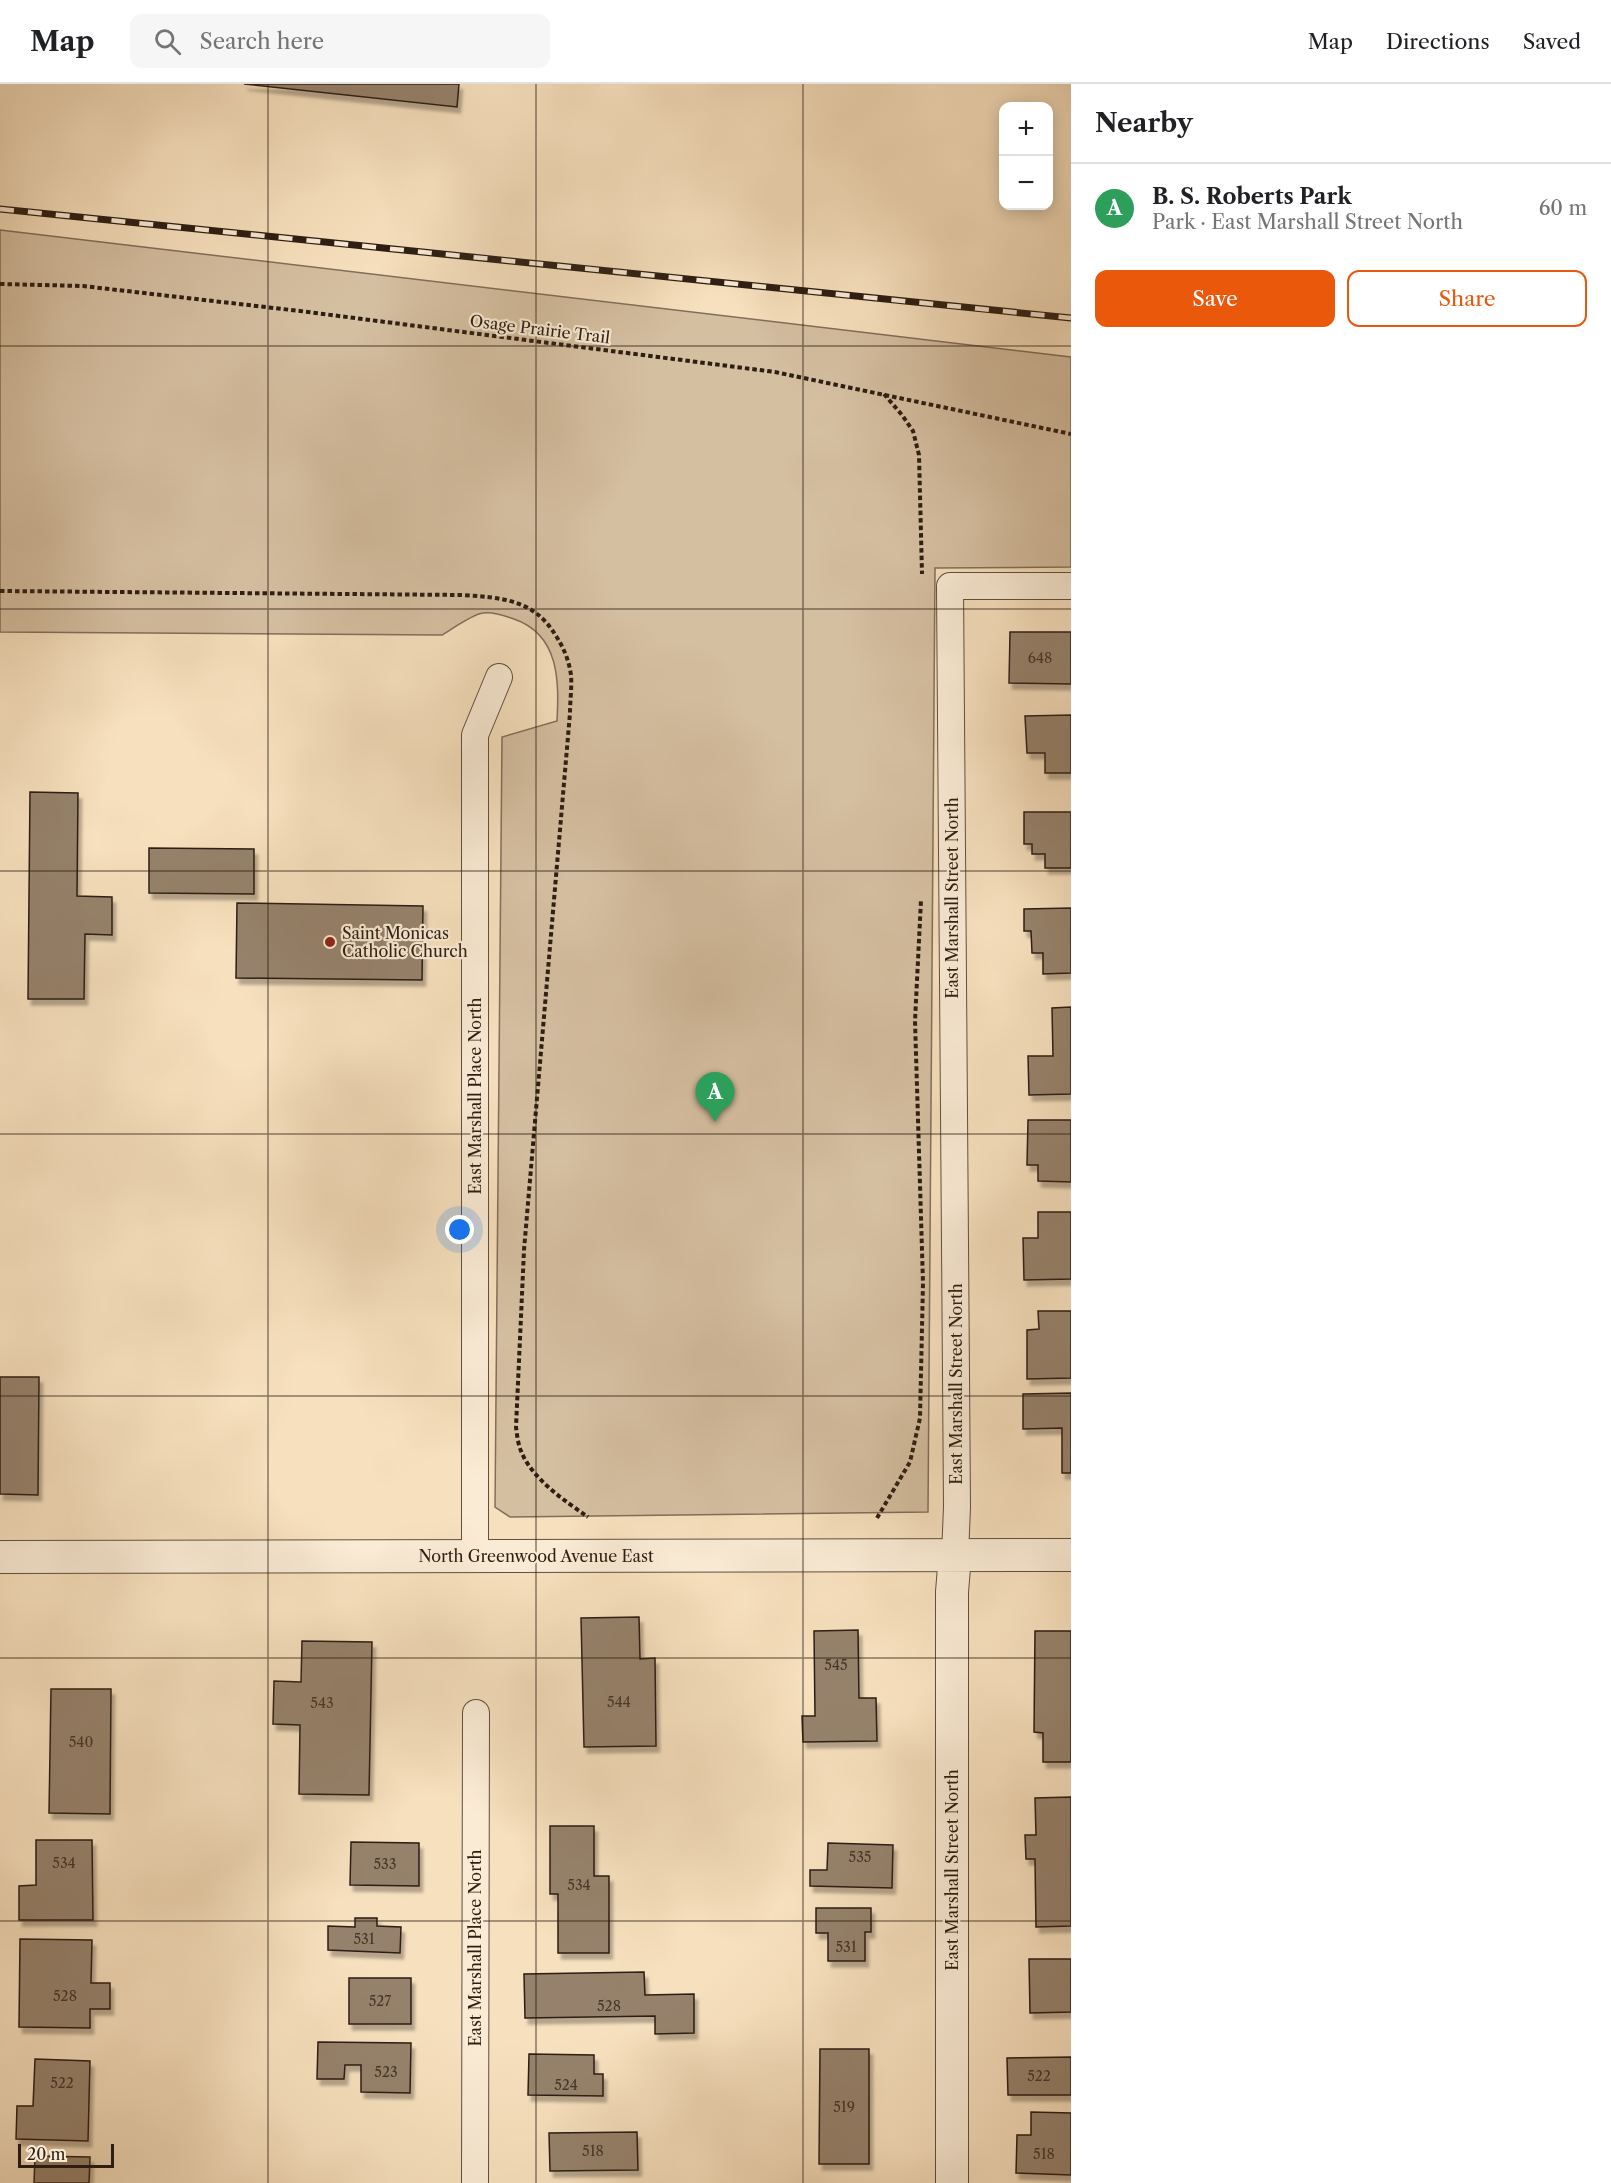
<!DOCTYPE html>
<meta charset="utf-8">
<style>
:root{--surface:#fff;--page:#f6f6f6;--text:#202124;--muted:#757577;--line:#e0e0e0;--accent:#ea580c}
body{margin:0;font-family:"Libre Caslon Text",serif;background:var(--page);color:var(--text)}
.controls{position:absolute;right:18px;top:18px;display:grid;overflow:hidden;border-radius:12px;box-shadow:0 3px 15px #0003}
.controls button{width:54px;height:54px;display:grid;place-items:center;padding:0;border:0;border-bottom:2px solid var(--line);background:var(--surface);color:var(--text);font:30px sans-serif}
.scale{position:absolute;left:18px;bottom:15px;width:96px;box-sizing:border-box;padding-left:6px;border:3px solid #2d1d13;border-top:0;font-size:16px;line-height:21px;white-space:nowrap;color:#2d1d13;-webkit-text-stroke:4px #faebd5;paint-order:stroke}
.you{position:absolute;left:460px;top:1146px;width:21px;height:21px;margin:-15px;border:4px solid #fff;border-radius:50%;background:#1a73e8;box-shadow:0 0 0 9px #1a73e833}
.badge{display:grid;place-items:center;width:39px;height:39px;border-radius:50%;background:var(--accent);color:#fff;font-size:20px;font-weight:700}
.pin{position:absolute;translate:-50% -50px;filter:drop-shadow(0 2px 3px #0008)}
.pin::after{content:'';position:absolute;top:32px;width:21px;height:18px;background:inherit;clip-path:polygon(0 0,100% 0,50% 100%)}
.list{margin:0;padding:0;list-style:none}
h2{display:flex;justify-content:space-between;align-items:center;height:78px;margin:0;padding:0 24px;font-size:26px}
h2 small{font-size:20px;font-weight:400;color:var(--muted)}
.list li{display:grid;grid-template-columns:39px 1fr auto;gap:18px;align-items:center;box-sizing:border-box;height:90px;padding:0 24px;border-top:2px solid var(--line)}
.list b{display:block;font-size:22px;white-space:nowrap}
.list p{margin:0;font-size:20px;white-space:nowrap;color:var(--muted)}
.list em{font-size:20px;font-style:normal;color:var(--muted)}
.actions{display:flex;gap:12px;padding:18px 24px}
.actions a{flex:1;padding:14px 0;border:2px solid var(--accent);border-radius:12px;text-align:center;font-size:21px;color:var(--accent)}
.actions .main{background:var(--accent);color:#fff}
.icon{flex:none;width:33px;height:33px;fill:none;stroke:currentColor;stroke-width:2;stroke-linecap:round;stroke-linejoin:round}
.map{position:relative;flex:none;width:1071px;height:2099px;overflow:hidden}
header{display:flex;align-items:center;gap:36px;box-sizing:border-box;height:84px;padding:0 30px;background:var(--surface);border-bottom:2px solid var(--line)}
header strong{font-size:28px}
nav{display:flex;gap:33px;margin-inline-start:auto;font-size:21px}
.search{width:420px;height:54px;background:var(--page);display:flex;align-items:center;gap:15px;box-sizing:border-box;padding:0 21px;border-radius:12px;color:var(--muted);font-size:22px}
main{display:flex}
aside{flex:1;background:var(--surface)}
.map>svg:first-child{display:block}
</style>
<header>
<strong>Map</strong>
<div class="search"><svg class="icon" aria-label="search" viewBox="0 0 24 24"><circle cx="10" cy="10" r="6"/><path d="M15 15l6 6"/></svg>Search here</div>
<nav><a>Map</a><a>Directions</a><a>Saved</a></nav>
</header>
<main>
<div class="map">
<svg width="1071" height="2099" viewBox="0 0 1071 2099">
<defs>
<filter id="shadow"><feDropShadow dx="3.5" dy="6" stdDeviation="1.5" flood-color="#0004"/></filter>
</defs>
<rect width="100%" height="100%" fill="#f7e0be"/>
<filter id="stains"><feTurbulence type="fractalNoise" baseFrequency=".00333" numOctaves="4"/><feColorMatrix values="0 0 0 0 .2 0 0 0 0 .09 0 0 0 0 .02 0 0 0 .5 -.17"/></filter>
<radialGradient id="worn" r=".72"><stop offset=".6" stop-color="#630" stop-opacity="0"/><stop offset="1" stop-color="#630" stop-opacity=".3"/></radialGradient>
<path fill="#d5bfa1" stroke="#816e5a" stroke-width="1.5" d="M 0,146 L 1071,273 L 1071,483 L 935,484 L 928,1428 L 510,1433 L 495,1423 L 502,653 L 557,637 C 559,598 560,551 514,535 C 505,532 493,527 483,529 C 473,530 452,545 442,551 L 0,548 Z"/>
<path fill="#96826c" stroke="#2d1d13" stroke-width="1.5" filter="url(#shadow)" d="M 244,0 L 459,0 L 457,23 Z
M 1010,548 L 1071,548 L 1071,600 L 1009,599 Z
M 1071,631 L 1071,689 L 1045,689 L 1045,669 L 1027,669 L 1025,632 Z
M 30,708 L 78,709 L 77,812 L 112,813 L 112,851 L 85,850 L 84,915 L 28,915 Z
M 1024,728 L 1071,728 L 1071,784 L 1045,784 L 1045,770 L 1032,770 L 1032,760 L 1024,760 Z
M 149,764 L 254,765 L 254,810 L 149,809 Z
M 237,819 L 423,822 L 422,896 L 236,894 Z
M 1071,824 L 1071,889 L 1043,890 L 1043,869 L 1032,869 L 1031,847 L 1024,847 L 1024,825 Z
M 1071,923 L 1071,1010 L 1029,1011 L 1028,972 L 1053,972 L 1052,924 Z
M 1028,1036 L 1071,1036 L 1071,1098 L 1038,1097 L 1038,1081 L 1027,1081 Z
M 1038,1128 L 1071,1128 L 1071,1195 L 1024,1196 L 1023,1154 L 1038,1154 Z
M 1038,1227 L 1071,1227 L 1071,1294 L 1027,1295 L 1027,1246 L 1039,1245 Z
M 0,1293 L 39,1293 L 38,1411 L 0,1410 Z
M 1071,1309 L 1071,1389 L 1062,1389 L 1062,1344 L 1023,1345 L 1023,1310 Z
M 639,1533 L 640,1575 L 655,1574 L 656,1662 L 584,1663 L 581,1534 Z
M 858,1546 L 859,1614 L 876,1614 L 877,1657 L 803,1658 L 802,1632 L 815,1632 L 814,1547 Z
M 1035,1547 L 1071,1547 L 1071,1678 L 1043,1678 L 1043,1649 L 1034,1648 Z
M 302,1557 L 372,1558 L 369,1711 L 299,1710 L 300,1641 L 273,1640 L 274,1597 L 301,1598 Z
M 51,1605 L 111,1605 L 110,1730 L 49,1729 Z
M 1071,1713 L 1071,1842 L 1036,1843 L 1035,1775 L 1026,1775 L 1025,1751 L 1036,1751 L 1035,1714 Z
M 550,1742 L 594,1742 L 594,1792 L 609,1792 L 609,1869 L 558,1869 L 558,1810 L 550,1810 Z
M 36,1756 L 92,1756 L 93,1836 L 19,1836 L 19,1802 L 36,1801 Z
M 351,1758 L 419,1759 L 419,1802 L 350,1801 Z
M 828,1759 L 893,1761 L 892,1804 L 810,1802 L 810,1786 L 827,1786 Z
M 816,1824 L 871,1824 L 871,1848 L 865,1848 L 865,1877 L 828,1877 L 828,1849 L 816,1849 Z
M 355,1834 L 377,1834 L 377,1842 L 401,1843 L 400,1869 L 328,1866 L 328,1842 L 355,1843 Z
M 20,1855 L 92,1856 L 91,1899 L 110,1899 L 110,1925 L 90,1925 L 90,1944 L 19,1943 Z
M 1029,1875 L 1071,1875 L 1071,1928 L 1030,1929 Z
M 644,1888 L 645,1911 L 694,1910 L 694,1949 L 655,1950 L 655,1932 L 525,1934 L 524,1890 Z
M 349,1894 L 411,1894 L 411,1940 L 349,1940 Z
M 318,1958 L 411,1959 L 410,2009 L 361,2008 L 361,1981 L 345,1981 L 344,1995 L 317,1995 Z
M 820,1965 L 869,1965 L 869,2080 L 819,2080 Z
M 529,1970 L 594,1971 L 594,1990 L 603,1990 L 603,2012 L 528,2011 Z
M 1071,1973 L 1071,2011 L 1008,2011 L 1007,1974 Z
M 35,1975 L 90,1977 L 88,2057 L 16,2055 L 17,2022 L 33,2022 Z
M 1031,2028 L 1071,2029 L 1071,2091 L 1016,2089 L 1017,2051 L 1031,2051 Z
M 637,2048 L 638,2086 L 550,2087 L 549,2049 Z
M 35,2072 L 90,2073 L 89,2099 L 34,2099 Z"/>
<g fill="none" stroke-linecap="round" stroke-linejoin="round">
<g stroke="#604e3e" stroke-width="28">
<path id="minor" d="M 955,1471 L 957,1423 L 950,502 L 1071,502
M 475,1473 L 475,651 L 499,593
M 475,2099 L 476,1629"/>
</g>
<g stroke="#604e3e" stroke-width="34">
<path id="tertiary" d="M 0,1473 L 1071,1471
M 952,2099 L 952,1508 L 955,1471"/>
</g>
<path stroke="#2d1d13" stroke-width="4" stroke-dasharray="4.5 3" stroke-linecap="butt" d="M 0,200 L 83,202 L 300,227 L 775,288 L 1071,350
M 884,310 L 902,331 L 913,347 L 919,371 L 922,490
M 0,507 L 463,511 C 502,514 534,515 556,552 C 564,564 569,577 571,591 C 572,603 570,617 570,629 L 524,1166 L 516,1343 C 517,1351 518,1360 521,1367 C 532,1395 565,1417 588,1433
M 877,1434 L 910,1378 L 920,1334 L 923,1199 L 915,937 L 921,816"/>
<use href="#minor" stroke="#faebd5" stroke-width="26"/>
<use href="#tertiary" stroke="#faebd5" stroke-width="32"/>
<g stroke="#2d1d13" stroke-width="7">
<path id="rail" d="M 0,125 L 1071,234"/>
</g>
<use href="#rail" stroke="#faebd5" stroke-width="4.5" stroke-dasharray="14" stroke-linecap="butt"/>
</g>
<path fill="none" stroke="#2d1d13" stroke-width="1.5" stroke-opacity="0.55" d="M 268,0 L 268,2099M 536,0 L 536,2099M 803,0 L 803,2099M 0,262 L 1071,262M 0,525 L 1071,525M 0,787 L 1071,787M 0,1050 L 1071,1050M 0,1312 L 1071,1312M 0,1574 L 1071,1574M 0,1837 L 1071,1837"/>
<circle fill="#8f2418" stroke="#faebd5" stroke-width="2" cx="330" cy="858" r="6"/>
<g text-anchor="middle" stroke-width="4.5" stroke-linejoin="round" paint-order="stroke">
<g font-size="14" fill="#473629">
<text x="1040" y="579">648</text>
<text x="836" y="1586">545</text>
<text x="619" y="1623">544</text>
<text x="322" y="1624">543</text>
<text x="81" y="1663">540</text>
<text x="860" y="1778">535</text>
<text x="64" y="1784">534</text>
<text x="385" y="1785">533</text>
<text x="579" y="1806">534</text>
<text x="364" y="1860">531</text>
<text x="846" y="1868">531</text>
<text x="65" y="1917">528</text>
<text x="380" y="1922">527</text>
<text x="609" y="1927">528</text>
<text x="386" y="1993">523</text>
<text x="1039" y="1997">522</text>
<text x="62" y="2004">522</text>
<text x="566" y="2006">524</text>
<text x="844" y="2028">519</text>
<text x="593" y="2072">518</text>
<text x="1044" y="2075">518</text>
</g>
<g font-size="16" fill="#2d1d13" stroke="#faebd5">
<text transform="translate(540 245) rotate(7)" y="6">Osage Prairie Trail</text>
<text transform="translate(952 814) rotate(-90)" y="6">East Marshall Street North</text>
<text transform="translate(475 1012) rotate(-90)" y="6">East Marshall Place North</text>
<text transform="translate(956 1300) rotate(-90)" y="6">East Marshall Street North</text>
<text x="536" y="1478">North Greenwood Avenue East</text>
<text transform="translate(952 1786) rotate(-90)" y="6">East Marshall Street North</text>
<text transform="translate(475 1864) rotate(-90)" y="6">East Marshall Place North</text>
</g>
<g font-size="16" fill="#2d1d13" stroke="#faebd5" text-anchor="start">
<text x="342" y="855">Saint Monicas<tspan x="342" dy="18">Catholic Church</tspan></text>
</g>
</g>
<rect width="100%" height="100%" filter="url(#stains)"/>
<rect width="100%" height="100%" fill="url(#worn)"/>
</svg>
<div class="controls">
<button>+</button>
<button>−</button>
</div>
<div class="scale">20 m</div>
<div class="you"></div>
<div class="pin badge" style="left:715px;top:1038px;background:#2e9e5b">A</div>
</div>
<aside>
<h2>Nearby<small></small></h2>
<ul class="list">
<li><span class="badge" style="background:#2e9e5b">A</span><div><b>B. S. Roberts Park</b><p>Park · East Marshall Street North</p></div><em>60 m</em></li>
</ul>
<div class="actions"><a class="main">Save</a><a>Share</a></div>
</aside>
</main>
